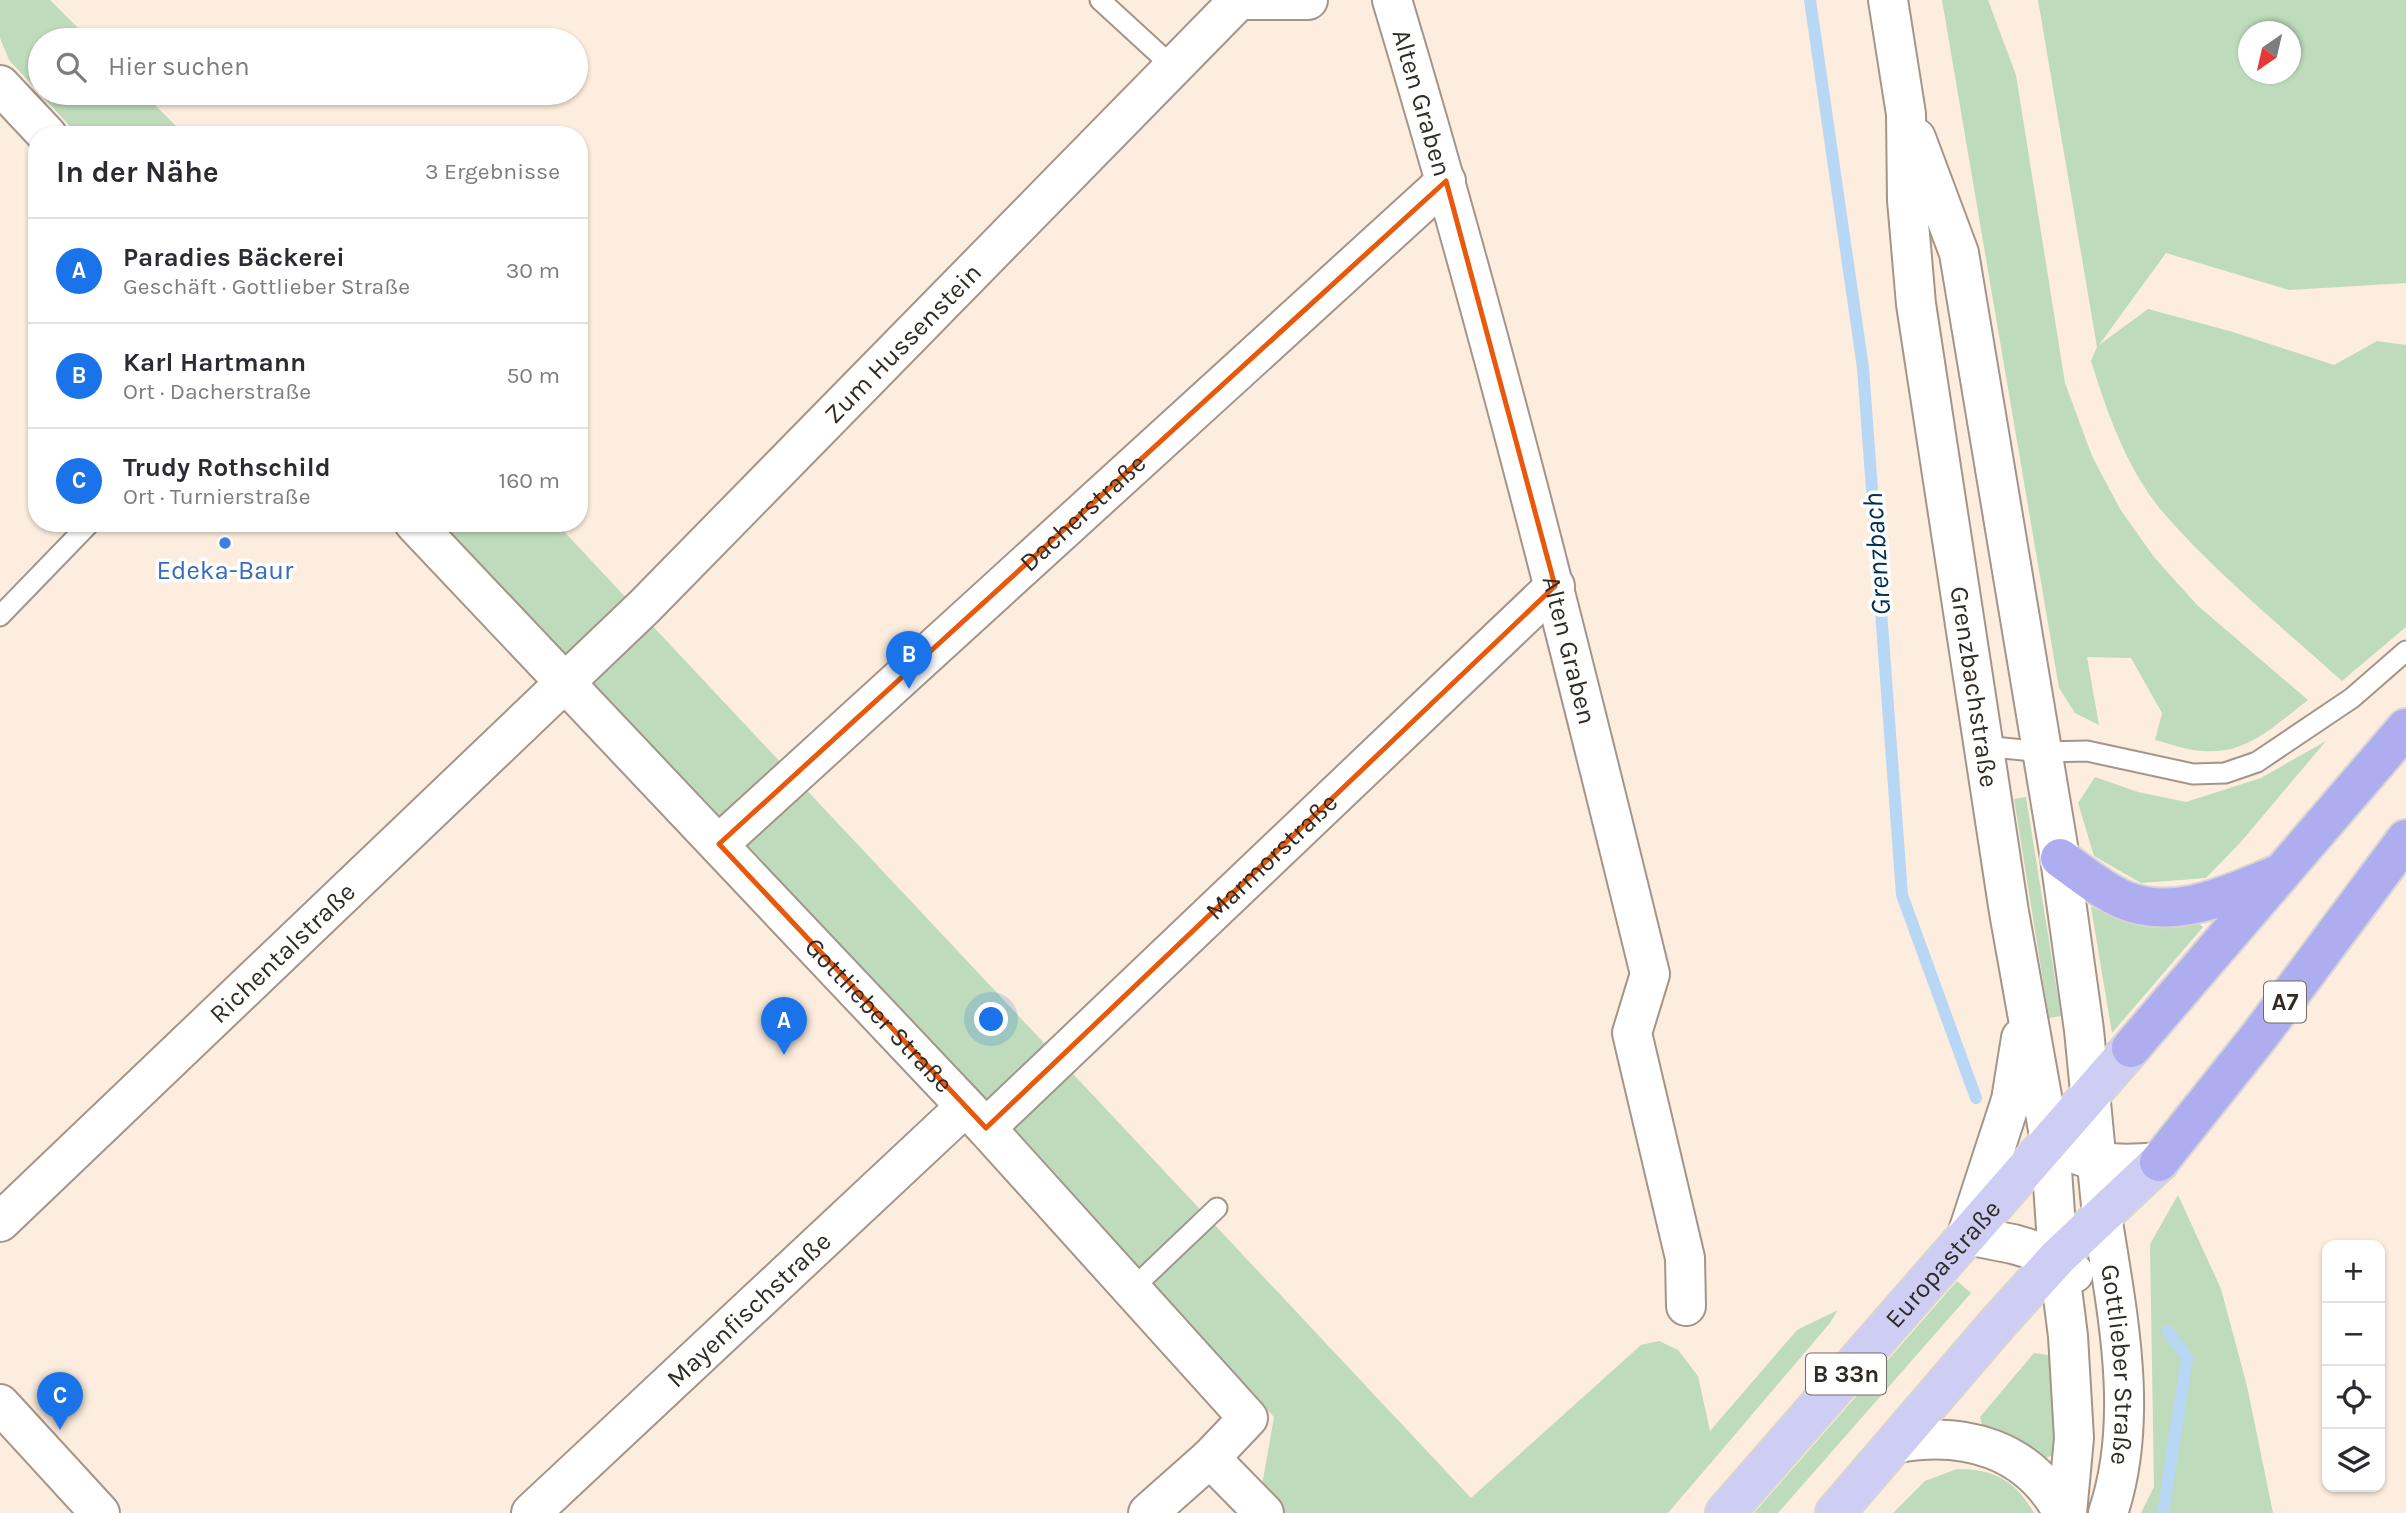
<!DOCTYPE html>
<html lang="de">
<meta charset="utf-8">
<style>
:root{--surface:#fff;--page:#f7f7f7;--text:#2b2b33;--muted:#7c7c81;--line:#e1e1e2;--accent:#1a73e8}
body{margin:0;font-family:Karla,sans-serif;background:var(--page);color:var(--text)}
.controls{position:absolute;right:21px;bottom:21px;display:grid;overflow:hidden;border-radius:14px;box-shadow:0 2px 5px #0004}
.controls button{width:63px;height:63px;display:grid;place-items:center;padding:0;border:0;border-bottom:2px solid var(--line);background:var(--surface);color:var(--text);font:35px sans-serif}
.compass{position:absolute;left:2238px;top:21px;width:63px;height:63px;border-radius:50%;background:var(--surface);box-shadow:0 2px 5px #0004;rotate:214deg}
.you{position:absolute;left:992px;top:1020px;width:24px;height:24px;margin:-18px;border:5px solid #fff;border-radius:50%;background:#1a73e8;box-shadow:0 0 0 10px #1a73e833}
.badge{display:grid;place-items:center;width:46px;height:46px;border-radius:50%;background:var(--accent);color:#fff;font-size:23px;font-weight:700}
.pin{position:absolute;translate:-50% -58px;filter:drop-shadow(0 2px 4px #0008)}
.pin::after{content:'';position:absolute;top:37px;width:24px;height:21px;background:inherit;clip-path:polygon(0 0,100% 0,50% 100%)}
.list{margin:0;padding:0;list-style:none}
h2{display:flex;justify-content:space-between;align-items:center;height:91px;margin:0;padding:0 28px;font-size:30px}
h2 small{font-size:23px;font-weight:400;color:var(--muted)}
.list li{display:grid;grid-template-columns:46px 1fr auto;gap:21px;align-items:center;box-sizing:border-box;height:105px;padding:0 28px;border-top:2px solid var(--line)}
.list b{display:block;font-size:26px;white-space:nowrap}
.list p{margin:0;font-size:23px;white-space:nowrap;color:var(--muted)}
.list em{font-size:23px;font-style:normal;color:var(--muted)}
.icon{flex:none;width:38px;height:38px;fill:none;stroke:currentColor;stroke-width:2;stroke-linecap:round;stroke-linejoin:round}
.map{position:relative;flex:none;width:2406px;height:1513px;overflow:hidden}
.search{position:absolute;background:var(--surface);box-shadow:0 2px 5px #0004;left:28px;top:28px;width:560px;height:77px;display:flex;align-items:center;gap:18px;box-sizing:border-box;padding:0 24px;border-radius:38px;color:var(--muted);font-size:26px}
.panel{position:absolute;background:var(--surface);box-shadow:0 2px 5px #0004;left:28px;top:126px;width:560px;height:406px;border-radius:28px}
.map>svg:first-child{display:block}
</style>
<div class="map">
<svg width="2406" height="1513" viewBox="0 0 2406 1513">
<rect width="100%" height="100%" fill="#fdedde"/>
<path fill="#bedbbb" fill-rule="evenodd" d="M 0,0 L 50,0 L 90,40 L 40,40 L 40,93 L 143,93 L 185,135 L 78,135 L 9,60 L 0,38 Z
M 1942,0 L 1988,0 L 2016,75 L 2065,383 L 2092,456 L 2120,509 L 2154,557 L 2197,605 L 2308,700 C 2275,725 2247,755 2203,751 C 2187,750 2170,744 2155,740 L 2162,713 L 2131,658 L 2087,657 L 2099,725 L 2075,713 L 2059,688 Z
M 2038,0 L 2406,0 L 2406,283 L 2289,290 L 2166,253 L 2099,345 L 2148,309 L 2233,332 L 2334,365 L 2377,341 L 2406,345 L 2406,627 L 2342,681 C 2292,636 2240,593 2193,545 C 2179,530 2163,514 2151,497 C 2121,453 2107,411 2091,361 L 2097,347 ZM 2248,32 L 2290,32 L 2290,74 L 2248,74 Z
M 441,523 L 556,523 L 1471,1498 L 1641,1345 L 1659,1341 L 1678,1350 L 1698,1376 L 1710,1431 L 1797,1330 L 1838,1310 L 1830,1323 L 1668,1513 L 1282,1513 L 1261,1491 L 1274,1417 Z
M 2326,741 L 2240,843 L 2206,878 L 2141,883 L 2094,856 L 2078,803 L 2095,777 L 2138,792 L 2186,802 L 2261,778 Z
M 2026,797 L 2061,1016 L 2049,1018 L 2014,799 Z
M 2097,906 L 2172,926 L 2198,923 L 2203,927 L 2112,1033 L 2091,907 Z
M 2178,1195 L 2221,1289 L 2247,1386 L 2273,1513 L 2141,1513 L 2154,1487 L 2150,1244 Z
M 1957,1281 L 1971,1293 L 1778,1513 L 1754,1513 Z
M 2034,1353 L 2055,1356 L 2057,1454 L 2045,1458 C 2024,1443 2009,1433 1983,1429 L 1980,1417 Z
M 1957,1469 C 1994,1469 2015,1480 2034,1513 L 1893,1513 L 1925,1481 Z"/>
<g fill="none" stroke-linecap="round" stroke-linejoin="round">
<path stroke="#b8d7f5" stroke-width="12" d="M 1810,0 L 1863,368 L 1902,895 L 1976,1098
M 2163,1513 L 2187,1358 L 2168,1331"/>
<g stroke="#a49588" stroke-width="23">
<path id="lane" d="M 1100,0 L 1173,67
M 0,616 L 90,523
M 1984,746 L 2043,752 L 2087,751 L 2193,774 L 2225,773 L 2257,762 L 2352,698 L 2406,651
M 1132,1289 L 1217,1208"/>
</g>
<g stroke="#a49588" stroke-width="42">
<g id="street">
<path d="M 1239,0 L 1308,0"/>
<path id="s1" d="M 1392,0 C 1489,322 1570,647 1650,974 L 1632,1033 L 1685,1258 L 1686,1306"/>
<path d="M 0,85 L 47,135"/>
<path id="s2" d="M 414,523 L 986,1128 L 1248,1418 L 1210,1458 L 1148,1513"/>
<path id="s3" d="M 719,844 L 1446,181"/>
<path id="s4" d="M 986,1128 L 1555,586"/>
<path d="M 2050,1141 L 2058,1257 L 2068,1336 L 2074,1438 L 2067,1513"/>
<path id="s5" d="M 2102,1216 C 2117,1312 2140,1418 2108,1513"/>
<path id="s6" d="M 0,1222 L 644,607 L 1239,0"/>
<path d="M 1967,1235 L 2013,1244 L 2058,1257 L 2074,1273"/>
<path d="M 0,1404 L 100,1513"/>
<path d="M 1898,1443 C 1965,1431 2029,1449 2063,1513"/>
<path d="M 1210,1458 L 1264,1513"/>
<path id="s7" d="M 531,1513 L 965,1107"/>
</g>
</g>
<g stroke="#a49588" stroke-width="42">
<g id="secondary">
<path id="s8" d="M 1888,0 L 1906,114 L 1907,200 L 1916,304 L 2009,912 L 2050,1141 C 2091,1165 2113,1166 2159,1162"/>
<path d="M 1916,138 L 1959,253 L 2060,858 L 2084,1030 L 2102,1216"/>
<path d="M 1967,1235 L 2011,1100 L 2021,1038"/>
</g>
</g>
<g stroke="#d6d5d4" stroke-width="42">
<g id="primary">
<path id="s9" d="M 1725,1513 L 2131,1048"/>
<path d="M 1835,1513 L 1998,1323 L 2058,1257 L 2159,1162"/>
</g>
</g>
<g stroke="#d6d5d4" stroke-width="42">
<path id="highway" d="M 2060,858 C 2081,873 2101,890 2124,900 C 2175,921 2229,894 2276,875
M 2131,1048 L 2406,728
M 2159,1162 L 2260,1035 L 2406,839"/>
</g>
<use href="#lane" stroke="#fff" stroke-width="19"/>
<use href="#street" stroke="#fff" stroke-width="38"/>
<use href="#secondary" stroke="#fff" stroke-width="38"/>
<use href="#primary" stroke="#cecef5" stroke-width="38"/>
<use href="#highway" stroke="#aeadef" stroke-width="38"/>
</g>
<path fill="none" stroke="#e8590c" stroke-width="5" stroke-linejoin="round" d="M 1446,181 L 1555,586 L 986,1128 L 719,844 Z"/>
<circle fill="#3f7fe0" stroke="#fff" stroke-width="2.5" cx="225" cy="543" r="7"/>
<g text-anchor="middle" stroke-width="7" stroke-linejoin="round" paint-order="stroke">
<g fill="#fff" stroke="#6f6b67" stroke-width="2">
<rect x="2264" y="981.5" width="42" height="41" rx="5"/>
<rect x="1806" y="1353.5" width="80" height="41" rx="5"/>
</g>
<g font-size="24" font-weight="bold" fill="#312b26">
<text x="2285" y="1010">A7</text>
<text x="1846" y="1382">B 33n</text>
</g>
<g font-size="26" fill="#312b26" stroke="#fff">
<text dy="9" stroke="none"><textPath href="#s1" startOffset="107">Alten Graben</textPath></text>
<text dy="9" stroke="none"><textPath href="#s6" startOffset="1260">Zum Hussenstein</textPath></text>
<text dy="9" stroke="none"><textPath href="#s3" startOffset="492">Dacherstraße</textPath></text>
<text dy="9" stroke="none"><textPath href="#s1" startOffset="674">Alten Graben</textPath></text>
<text dy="9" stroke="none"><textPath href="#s8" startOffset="693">Grenzbachstraße</textPath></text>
<text dy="9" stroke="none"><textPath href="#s4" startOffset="394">Marmorstraße</textPath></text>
<text dy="9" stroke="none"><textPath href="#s6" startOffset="390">Richentalstraße</textPath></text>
<text dy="9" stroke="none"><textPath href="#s2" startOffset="677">Gottlieber Straße</textPath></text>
<text dy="9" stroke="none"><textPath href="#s9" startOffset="331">Europastraße</textPath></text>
<text dy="9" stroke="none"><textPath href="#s7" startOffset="298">Mayenfischstraße</textPath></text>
<text dy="9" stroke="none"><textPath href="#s5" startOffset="150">Gottlieber Straße</textPath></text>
</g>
<g font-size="26" fill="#366cbe" stroke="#fff">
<text x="225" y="579">Edeka-Baur</text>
</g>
<g font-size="28" font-style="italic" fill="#002e54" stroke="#fff">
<text transform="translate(1876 554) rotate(-94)" y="10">Grenzbach</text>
</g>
</g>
</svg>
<div class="controls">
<button>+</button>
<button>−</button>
<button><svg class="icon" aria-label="locate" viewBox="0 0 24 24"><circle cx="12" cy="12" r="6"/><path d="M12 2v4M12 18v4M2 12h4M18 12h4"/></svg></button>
<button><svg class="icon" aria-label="layers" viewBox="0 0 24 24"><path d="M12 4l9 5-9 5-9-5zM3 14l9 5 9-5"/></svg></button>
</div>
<svg class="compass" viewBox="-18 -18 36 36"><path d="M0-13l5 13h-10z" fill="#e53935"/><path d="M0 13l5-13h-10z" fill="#7c7c81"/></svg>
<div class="you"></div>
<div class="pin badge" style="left:784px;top:1055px">A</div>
<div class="pin badge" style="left:909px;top:689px">B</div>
<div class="pin badge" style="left:60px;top:1430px">C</div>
<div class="search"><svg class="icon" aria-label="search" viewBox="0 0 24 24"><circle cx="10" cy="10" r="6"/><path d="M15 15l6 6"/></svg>Hier suchen</div>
<section class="panel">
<h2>In der Nähe<small>3 Ergebnisse</small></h2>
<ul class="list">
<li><span class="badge">A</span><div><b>Paradies Bäckerei</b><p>Geschäft · Gottlieber Straße</p></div><em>30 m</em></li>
<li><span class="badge">B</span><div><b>Karl Hartmann</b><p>Ort · Dacherstraße</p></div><em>50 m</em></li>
<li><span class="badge">C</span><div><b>Trudy Rothschild</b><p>Ort · Turnierstraße</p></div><em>160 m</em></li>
</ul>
</section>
</div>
